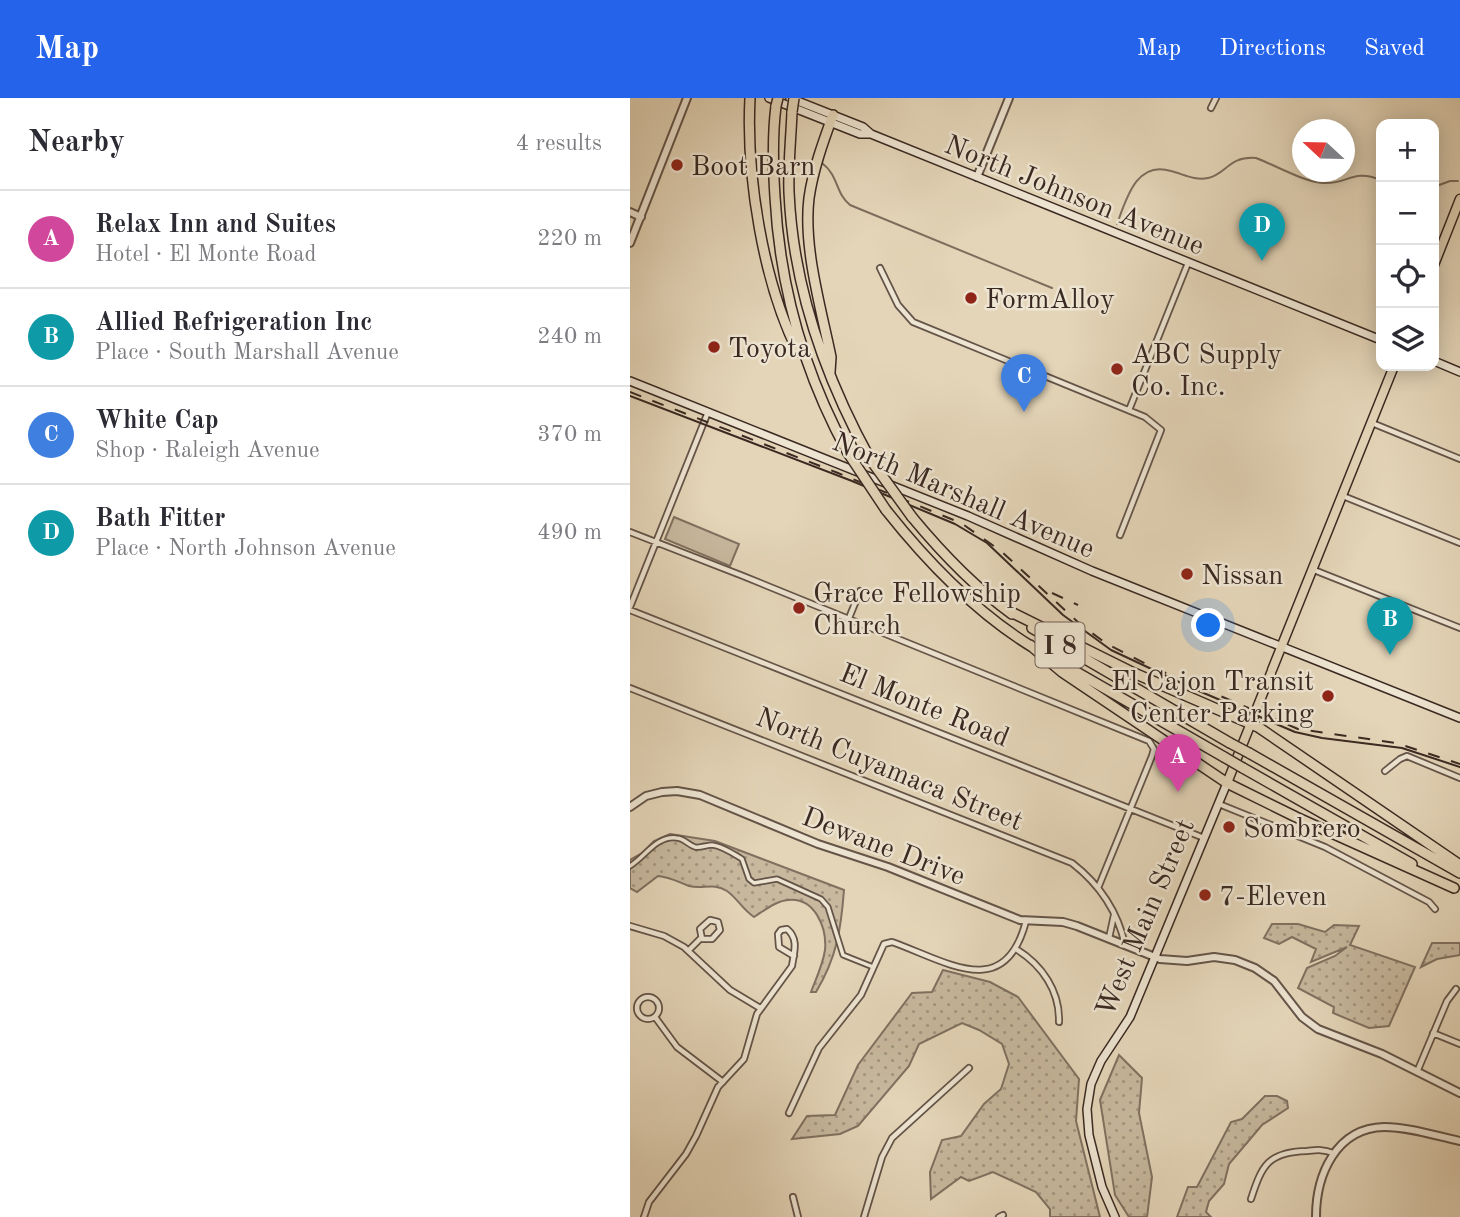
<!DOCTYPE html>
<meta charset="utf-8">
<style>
:root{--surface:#fff;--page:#f2f2f3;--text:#2b2b33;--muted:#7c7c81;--line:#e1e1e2;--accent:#2563eb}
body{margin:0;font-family:"Old Standard TT",serif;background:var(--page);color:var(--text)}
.controls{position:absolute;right:21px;top:21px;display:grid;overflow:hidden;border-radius:14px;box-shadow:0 4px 18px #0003}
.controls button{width:63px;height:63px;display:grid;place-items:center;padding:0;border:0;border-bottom:2px solid var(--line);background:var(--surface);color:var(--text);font:35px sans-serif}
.compass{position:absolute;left:662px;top:21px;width:63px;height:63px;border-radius:50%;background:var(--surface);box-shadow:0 4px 18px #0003;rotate:292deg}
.you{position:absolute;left:579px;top:528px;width:24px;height:24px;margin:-18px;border:5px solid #fff;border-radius:50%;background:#1a73e8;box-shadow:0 0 0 10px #1a73e833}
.badge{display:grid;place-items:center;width:46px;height:46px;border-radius:50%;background:var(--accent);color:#fff;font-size:23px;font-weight:700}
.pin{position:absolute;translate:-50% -58px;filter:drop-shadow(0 2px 4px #0008)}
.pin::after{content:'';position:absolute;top:37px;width:24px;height:21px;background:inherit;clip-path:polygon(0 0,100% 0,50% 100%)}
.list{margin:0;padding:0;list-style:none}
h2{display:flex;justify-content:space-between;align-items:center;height:91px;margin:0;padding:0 28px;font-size:30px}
h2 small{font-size:23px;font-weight:400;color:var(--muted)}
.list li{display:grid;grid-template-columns:46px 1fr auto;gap:21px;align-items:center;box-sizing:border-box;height:98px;padding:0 28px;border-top:2px solid var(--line)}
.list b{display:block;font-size:26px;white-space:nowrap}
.list p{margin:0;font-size:23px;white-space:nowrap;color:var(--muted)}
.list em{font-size:23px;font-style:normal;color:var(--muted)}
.icon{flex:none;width:38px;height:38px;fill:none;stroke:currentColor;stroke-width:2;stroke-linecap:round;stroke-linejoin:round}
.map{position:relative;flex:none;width:830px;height:1119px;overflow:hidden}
header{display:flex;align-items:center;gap:42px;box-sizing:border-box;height:98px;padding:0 35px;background:var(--accent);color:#fff}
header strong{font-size:33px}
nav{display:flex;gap:38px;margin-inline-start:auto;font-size:24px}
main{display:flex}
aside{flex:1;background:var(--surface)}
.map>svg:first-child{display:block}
</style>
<header>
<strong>Map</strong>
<nav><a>Map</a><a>Directions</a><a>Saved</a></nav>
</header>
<main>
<aside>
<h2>Nearby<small>4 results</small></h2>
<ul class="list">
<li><span class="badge" style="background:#d1479c">A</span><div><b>Relax Inn and Suites</b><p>Hotel · El Monte Road</p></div><em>220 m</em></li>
<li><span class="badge" style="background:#0f9aa8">B</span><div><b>Allied Refrigeration Inc</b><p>Place · South Marshall Avenue</p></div><em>240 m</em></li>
<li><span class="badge" style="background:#3f7fe0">C</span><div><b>White Cap</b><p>Shop · Raleigh Avenue</p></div><em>370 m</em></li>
<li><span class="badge" style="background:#0f9aa8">D</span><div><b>Bath Fitter</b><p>Place · North Johnson Avenue</p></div><em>490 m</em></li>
</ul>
</aside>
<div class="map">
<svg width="830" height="1119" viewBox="0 0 830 1119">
<defs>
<pattern id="grass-dots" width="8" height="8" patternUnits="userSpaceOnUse" patternTransform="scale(1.75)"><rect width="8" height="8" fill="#c7b89e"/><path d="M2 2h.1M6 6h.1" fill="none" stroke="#a39680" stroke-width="1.8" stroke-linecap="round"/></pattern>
</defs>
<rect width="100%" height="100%" fill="#e4d5b8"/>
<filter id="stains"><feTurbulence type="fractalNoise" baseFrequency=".00286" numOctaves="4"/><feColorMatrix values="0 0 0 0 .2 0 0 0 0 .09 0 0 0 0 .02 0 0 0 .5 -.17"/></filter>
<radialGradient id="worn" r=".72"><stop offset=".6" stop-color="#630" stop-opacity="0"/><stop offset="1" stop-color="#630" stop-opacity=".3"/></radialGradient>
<path fill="url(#grass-dots)" stroke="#807060" stroke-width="2" d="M 40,736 L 85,743 L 214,792 C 211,831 207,859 186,894 L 181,894 C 186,881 193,866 195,852 C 197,830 185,799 158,802 C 146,803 135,812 124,819 C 113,812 108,801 97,793 C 83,784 73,792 59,788 C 48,784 40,779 28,778 L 7,794 L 0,790 L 0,762 L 12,755 L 24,743 Z
M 642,826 L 668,826 L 695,834 L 704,827 L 729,828 L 720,847 L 785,869 L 759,928 L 739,930 L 703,915 L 704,909 L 668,890 L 677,870 L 705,858 L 717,849 L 681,864 L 686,851 L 662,839 L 649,846 L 634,840 Z
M 802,845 L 830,845 L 830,857 L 807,861 L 791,869 Z
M 313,872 L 360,884 L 388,899 L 449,981 L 446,1023 L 470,1119 L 420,1119 L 420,1111 L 406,1094 L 363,1074 L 339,1083 L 331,1079 L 301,1101 L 300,1074 L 312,1042 L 331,1038 L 354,1006 L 371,991 L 379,966 L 372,946 L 349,932 L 332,925 L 289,946 L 279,968 L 228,1028 L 210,1036 L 162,1041 L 177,1018 L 205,1017 L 228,967 L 282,895 L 302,894 Z
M 489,957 L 512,980 L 509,1015 L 522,1079 L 517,1119 L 499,1119 L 485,1097 L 470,1002 Z
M 635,998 L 647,998 L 657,1003 L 658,1010 L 632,1027 L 599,1066 L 594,1086 L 579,1103 L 576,1114 L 581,1119 L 547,1119 L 558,1089 L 567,1089 L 601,1024 L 612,1021 Z"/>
<path fill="#c7b89e" stroke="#807060" stroke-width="2" d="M 44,419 L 109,446 L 100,468 L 35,441 Z"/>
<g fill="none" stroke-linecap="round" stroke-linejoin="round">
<path stroke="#7d6d5d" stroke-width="2" d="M 192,65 C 209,78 205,95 220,107 L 422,190
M 804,89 L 820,83 L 828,83
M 487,126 C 496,102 506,62 541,73 C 553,76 565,83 578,80 C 597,76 598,58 626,60 C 645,67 674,84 693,85 C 718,87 722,70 751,82"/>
<g stroke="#645448" stroke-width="7">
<path id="pedestrian" d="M 0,768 C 15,759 26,738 46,740 C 54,740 58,747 65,749 C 71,750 77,747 82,747 C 92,748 104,756 112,761 L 119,781 L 124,785 L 147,781 L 191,801 L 198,809 L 213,857 L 243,869"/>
</g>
<g stroke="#645448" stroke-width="8">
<path id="minor" d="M 581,10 L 586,0
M 250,170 L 268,207 L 283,224 L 515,319 L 531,332 L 490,437
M 499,312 L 558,165
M 742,325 L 830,361
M 713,398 L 830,445
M 0,434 L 113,478 L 519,643 L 524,651 L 522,658 L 468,790
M 684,472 L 830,530
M 0,509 L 78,314
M 0,512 L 574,740
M 219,520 L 230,493
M 0,590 L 442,765 C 469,786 488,814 495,847
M 755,673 L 770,661 L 777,658 L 830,680
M 589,706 L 695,749 L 799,804 L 805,811
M 80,822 L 88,824 L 90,832 L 82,841 L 72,841 L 70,831 Z
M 0,828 L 34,838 L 54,849 L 100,892 L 130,910
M 479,840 L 484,817
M 386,851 C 412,867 430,893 429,924
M 58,853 L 71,840
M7 910a11 11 0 1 1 22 0a11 11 0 1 1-22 0Z
M 25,919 L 47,949 L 93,984
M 803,935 L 830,946
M 787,974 L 817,903 L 826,891
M 159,1015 L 189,950 L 231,897 L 254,846 L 262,844 C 316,863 375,905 396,823
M 163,1099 L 168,1119
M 621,1101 C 632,1067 638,1054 677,1053 C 687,1052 693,1051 703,1055
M 14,1119 L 19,1104 L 56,1056 L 66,1038 L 88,989 L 114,961 L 127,916 L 162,868 C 164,854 169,841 157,831 L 151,832 L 148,836 L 149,849 L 164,858
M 234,1119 L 252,1059 L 262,1040 L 339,970
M 369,1119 L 373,1117"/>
</g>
<g stroke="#645448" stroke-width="10">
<path id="tertiary" d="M 347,79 L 379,0
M 0,114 L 11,119
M 0,145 L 57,0
M 0,709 L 16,698 L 32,694 L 47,693 L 70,697 L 188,746 L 258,769 L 390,822 L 433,824 L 447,828 L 530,861 L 557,863 L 584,859 L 605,862 L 625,870 L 644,883 L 672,919 L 688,931 L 752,956 L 830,995
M 686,1119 C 686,1077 706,1030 754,1029 C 779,1029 806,1038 830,1043"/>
</g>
<g stroke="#3a2922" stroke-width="10">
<path id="secondary" d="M 139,0 L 230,36 L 240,36
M 160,0 L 233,29 L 241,36 L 751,242
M 804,263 L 830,274
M 0,283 L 338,418 L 462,473 L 830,620
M 485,1119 L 472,1089 L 459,1037 L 457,1011 L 461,986 L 471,963 L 500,919 L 597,685"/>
</g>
<g stroke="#3a2922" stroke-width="11">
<path id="primary" d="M 804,167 L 830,101
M 642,572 L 764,268
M 597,685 L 641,575"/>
</g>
<g stroke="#3a2922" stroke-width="12">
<path id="motorway" d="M 120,0 C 116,78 133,184 168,254
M 146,8 C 142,39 143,68 145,99 C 150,191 174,275 218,355
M 162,14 C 161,40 158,67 159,94 C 163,189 195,279 240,361
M 200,274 L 201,259 C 191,210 173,149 179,100 C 183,72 193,44 203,17
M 256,412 C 298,465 346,515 404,550
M 282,419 C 311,454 344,489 382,516
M 377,512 L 504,575 L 628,629 L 830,767
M 402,530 L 600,645
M 400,547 L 432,574 L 597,685 L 666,719 L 824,790
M 422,560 L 594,659
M 619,655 L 830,775
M 613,670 L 782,766"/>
</g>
<use href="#pedestrian" stroke="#ede4d1" stroke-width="3.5"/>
<use href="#minor" stroke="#ede4d1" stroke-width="4.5"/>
<use href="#tertiary" stroke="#ede4d1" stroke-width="6"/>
<use href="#secondary" stroke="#ede4d1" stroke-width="7"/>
<use href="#primary" stroke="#e4d5b8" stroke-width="8"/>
<use href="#motorway" stroke="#e4d5b8" stroke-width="9"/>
<path stroke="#3a2922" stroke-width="2" d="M 0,298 L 222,383 L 325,426 L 357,445 L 433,517 L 481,552 L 562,590 L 665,634 L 692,640 L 772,650 L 830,669"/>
<path stroke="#3a2922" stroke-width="2" stroke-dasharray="12 12" stroke-linecap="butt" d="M 0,294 L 208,375 L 331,425 L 371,453 L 451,527 L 477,546 L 522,569 L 668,631 L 766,645 L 830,666
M 422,495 L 448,507"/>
<g stroke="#3a2922" stroke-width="12" stroke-linecap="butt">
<path id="motorway-bridge" d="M 146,8 L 148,0
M 162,14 L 164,0
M 218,355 L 256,412
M 240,361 L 282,419
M 600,645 L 619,655
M 594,659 L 613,670"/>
</g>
<use href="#motorway-bridge" stroke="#e4d5b8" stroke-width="9"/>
</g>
<g fill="#8f2418" stroke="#ede4d1" stroke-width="2.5">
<circle cx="47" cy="67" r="7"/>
<circle cx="341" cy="200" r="7"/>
<circle cx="84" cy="249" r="7"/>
<circle cx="487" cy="271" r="7"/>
<circle cx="557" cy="476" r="7"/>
<circle cx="169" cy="510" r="7"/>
<circle cx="698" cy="598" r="7"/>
<circle cx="599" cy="729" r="7"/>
<circle cx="575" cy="797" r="7"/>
</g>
<g text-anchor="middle" stroke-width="5" stroke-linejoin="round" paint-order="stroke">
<rect fill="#ede4d1" stroke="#706156" stroke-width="2" x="405.5" y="524.5" width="49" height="45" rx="5"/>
<g font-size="26" font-weight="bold" fill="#3a2922">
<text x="430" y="556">I 8</text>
</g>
<g font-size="28" fill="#3a2922" stroke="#ede4d1" text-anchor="start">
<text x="61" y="77">Boot Barn</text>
<text x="355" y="210">FormAlloy</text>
<text x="98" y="259">Toyota</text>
<text x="501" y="265">ABC Supply<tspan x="501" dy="32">Co. Inc.</tspan></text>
<text x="571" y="486">Nissan</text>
<text x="183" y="504">Grace Fellowship<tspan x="183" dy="32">Church</tspan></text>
<text x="684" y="592" text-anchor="end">El Cajon Transit<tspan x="684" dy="32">Center Parking</tspan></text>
<text x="613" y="739">Sombrero</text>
<text x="589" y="807">7-Eleven</text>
</g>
<g font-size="28" fill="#3a2922" stroke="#ede4d1">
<text transform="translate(445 96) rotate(22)" y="10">North Johnson Avenue</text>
<text transform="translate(334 396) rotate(23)" y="10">North Marshall Avenue</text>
<text transform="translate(295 606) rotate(22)" y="10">El Monte Road</text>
<text transform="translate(260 670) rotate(22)" y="10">North Cuyamaca Street</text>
<text transform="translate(254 747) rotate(21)" y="10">Dewane Drive</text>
<text transform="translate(514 819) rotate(-67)" y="10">West Main Street</text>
</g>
</g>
<rect width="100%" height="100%" filter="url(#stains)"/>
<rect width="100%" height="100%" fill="url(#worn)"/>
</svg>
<div class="controls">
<button>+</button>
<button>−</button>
<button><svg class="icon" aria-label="locate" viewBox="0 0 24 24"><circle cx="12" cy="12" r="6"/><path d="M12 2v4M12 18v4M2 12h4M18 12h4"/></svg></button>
<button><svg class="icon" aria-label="layers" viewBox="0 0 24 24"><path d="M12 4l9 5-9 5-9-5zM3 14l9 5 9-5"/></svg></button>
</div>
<svg class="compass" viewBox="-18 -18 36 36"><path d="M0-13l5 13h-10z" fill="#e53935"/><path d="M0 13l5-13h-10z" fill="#7c7c81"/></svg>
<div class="you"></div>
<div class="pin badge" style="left:548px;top:694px;background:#d1479c">A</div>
<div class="pin badge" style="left:760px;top:557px;background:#0f9aa8">B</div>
<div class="pin badge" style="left:394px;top:314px;background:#3f7fe0">C</div>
<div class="pin badge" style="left:632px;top:163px;background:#0f9aa8">D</div>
</div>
</main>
